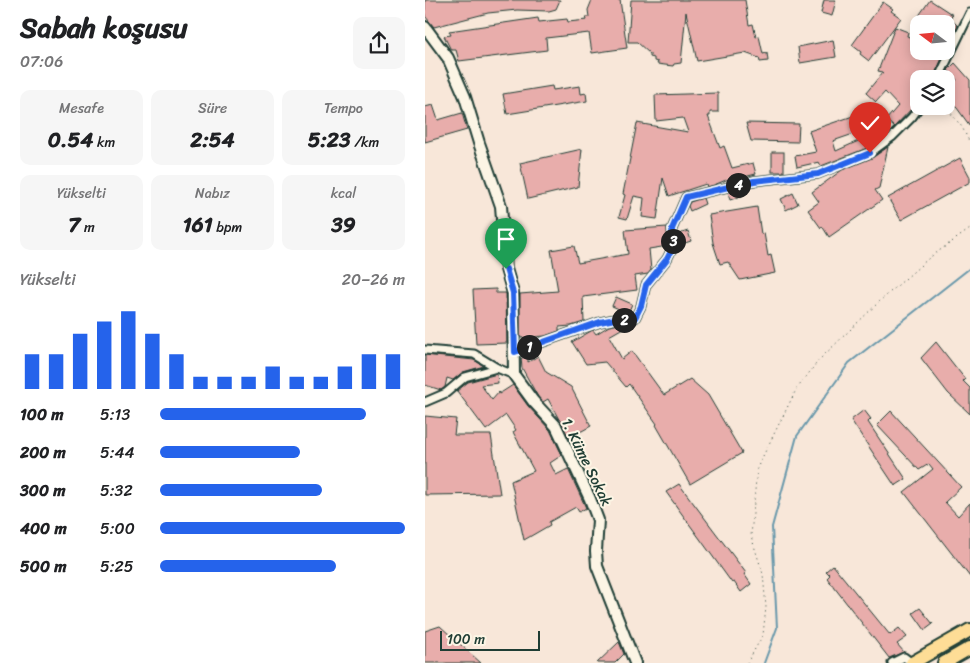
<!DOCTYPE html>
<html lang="tr">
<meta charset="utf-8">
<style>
body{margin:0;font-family:Sriracha,sans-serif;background:#f6f6f6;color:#202124;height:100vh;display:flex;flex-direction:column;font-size:19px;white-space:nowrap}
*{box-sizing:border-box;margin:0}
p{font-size:16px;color:#757577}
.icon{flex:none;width:28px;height:28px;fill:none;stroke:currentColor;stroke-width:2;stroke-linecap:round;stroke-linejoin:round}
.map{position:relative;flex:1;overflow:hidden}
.side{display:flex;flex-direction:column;background:#fff;width:425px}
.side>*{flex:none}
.needle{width:32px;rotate:286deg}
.tools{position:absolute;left:485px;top:15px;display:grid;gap:10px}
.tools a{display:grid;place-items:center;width:45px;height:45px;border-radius:10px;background:#fff;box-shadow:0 2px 12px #0003;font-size:25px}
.scale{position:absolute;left:15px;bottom:12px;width:100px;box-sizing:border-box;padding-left:5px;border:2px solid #1f3d34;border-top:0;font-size:14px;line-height:18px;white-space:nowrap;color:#1f3d34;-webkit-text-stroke:4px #fcf5e5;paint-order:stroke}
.pin{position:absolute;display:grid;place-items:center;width:42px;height:42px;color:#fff;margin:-51px -21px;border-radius:50% 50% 50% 0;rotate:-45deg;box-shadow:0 0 5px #0007}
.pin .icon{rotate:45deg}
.km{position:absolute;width:25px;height:25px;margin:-12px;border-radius:50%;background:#222;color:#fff;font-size:14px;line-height:25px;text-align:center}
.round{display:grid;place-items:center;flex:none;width:52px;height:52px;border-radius:10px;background:#f6f6f6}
.head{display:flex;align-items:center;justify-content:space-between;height:85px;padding:0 20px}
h1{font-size:28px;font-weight:700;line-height:38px}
.stats{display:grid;grid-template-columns:repeat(3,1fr);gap:8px;height:85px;padding:5px 20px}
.stats div{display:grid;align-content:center;border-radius:10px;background:#f6f6f6;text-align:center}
.stats b{font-size:21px;font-weight:700}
.stats small{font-size:14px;font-weight:400}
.stats p{font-size:14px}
.chart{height:140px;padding:10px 20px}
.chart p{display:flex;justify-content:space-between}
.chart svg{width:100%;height:90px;margin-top:5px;stroke:#2563eb;stroke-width:6}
ul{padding:0 20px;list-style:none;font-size:16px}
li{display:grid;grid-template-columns:80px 60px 1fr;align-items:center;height:38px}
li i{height:12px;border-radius:6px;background:#2563eb}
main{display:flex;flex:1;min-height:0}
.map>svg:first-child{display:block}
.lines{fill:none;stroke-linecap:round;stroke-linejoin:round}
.stream{stroke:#6998ab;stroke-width:2}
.building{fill:#e8adab;stroke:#1f3d34}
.street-casing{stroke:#1f3d34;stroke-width:11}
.secondary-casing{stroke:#1f3d34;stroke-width:14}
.highway-casing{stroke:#1f3d34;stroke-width:16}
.path{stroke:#1f3d34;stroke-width:1;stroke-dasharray:1 4;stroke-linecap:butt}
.street{stroke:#fcf5e5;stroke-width:7}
.secondary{stroke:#fcf5e5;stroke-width:10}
.highway{stroke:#fedd96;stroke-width:12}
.route-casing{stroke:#fff;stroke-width:10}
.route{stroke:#2563eb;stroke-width:6}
.labels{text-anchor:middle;stroke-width:4;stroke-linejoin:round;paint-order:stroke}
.street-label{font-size:15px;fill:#1f3d34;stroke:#fcf5e5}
</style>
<main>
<section class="side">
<div class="head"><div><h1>Sabah koşusu</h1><p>07:06</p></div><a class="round"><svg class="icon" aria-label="share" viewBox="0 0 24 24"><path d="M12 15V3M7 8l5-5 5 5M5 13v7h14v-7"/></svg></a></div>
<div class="stats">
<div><p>Mesafe</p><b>0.54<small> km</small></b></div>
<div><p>Süre</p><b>2:54</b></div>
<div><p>Tempo</p><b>5:23<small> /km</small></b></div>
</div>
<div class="stats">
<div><p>Yükselti</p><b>7<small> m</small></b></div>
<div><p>Nabız</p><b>161<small> bpm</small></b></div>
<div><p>kcal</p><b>39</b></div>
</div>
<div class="chart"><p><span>Yükselti</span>20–26 m</p>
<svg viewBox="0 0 160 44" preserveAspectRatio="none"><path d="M5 44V27M15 44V27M25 44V17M35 44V11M45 44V6M55 44V17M65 44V27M75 44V38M85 44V38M95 44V38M105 44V33M115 44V38M125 44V38M135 44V33M145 44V27M155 44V27"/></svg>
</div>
<ul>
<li><b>100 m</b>5:13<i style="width:84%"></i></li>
<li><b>200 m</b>5:44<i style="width:57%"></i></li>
<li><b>300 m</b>5:32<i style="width:66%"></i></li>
<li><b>400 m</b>5:00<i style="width:100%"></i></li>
<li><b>500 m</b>5:25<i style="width:72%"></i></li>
</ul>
</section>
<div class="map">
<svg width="545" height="663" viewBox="0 0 545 663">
<rect width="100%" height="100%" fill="#f8e7d9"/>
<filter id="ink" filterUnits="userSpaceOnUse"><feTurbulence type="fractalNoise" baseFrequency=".02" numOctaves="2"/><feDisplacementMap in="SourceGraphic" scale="10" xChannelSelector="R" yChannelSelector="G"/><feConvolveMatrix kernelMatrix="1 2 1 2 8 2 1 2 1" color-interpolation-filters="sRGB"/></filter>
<g filter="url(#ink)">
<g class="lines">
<!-- stream -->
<polyline class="stream" points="339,663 352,628 347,527 372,436 424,363 545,268"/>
</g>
<!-- building -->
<g class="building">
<polygon points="0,0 135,0 131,9 124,11 92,10 63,13 9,27 0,16"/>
<polygon points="167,0 195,0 202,48 167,53 164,33 121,38 122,50 34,61 31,50 26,50 19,36 26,35 24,31 113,18 114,22 142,19 143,22 162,20 161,17 164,17 163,10"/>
<polygon points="206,0 320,0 324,25 328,24 331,37 334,36 338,54 342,53 343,61 335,62 334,58 320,53 272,61 261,12 256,63 249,64 248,66 232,64 233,62 229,61 229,58 225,57 225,54 212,42 203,42"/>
<polygon points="399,0 411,0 407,16 396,13"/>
<polygon points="505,0 528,15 525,18 533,26 521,50 521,24 494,24 494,32 488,24"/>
<polygon points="458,2 468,9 466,11 476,18 444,61 435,54 436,52 427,45"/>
<polygon points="470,27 483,32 482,36 494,41 494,51 512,51 519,54 508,79 494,79 494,101 469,127 461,120 473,106 460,92 451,102 441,93 458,72 453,71"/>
<polygon points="408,40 411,57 375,63 373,47"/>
<polygon points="530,63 545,80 545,126 524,97 521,99 521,89 532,80 523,70"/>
<polygon points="127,86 128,90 155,86 156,94 161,93 162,101 82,114 78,94"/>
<polygon points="293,93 293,112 285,112 285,116 283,116 295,148 299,146 307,168 328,163 331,174 311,179 311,176 289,185 282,187 281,184 244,196 238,178 232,219 217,217 219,198 209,196 202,219 194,217 200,195 198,194 212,123 263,132 258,118 231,121 230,95"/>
<polygon points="8,105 13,120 37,113 42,130 0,142 0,107"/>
<polygon points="431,115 437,131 408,141 411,151 449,134 452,141 442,148 396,166 394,162 372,167 370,156 391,152 384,131"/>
<polygon points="321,123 374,124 373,142 326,141"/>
<polygon points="463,147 454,188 450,190 457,200 404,237 397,226 396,228 383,210 394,202 387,192 417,170 447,158"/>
<polygon points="157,149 153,187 103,199 95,163"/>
<rect x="347" y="152" width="12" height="20"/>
<polygon points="535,158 545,177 545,182 476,220 463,198"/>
<polygon points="315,190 317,196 305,200 303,192"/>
<polygon points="368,193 373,204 361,210 356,199"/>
<polygon points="278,198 280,204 265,211 263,206 265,202"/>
<polygon points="332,207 336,234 339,233 343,256 346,255 350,273 315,280 303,262 295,264 288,243 284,215"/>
<polygon points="242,227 243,246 224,249 226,270 223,274 210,276 212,290 158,297 159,322 146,326 134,327 134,331 120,336 95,338 95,294 133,291 126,250 149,246 153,263 203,254 200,230"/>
<polygon points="263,231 266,241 257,244 254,234"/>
<polygon points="71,289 71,293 81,293 81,294 82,343 51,344 48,290"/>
<polygon points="191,297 207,304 203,313 187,306"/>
<polygon points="195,324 198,328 184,336 197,359 207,351 239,395 265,379 283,395 317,453 265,484 231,425 232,424 204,384 201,387 180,362 161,364 147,342 166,331 168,330 171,334 184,326"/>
<polygon points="511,342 540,379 538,381 545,388 545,414 523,393 496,358"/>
<polygon points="0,355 49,360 59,366 38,372 28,380 22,378 20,387 16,390 0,385"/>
<polygon points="113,356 121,372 146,387 166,426 144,438 123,399 118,402 113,397 97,368 96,358 103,357 103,362"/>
<polygon points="72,374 73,383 56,385 67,400 74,392 74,394 88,385 103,406 125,430 137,455 125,463 131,475 143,469 161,508 154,512 151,507 124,522 125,525 99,540 86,481 109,471 88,432 91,430 81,415 61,430 32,391 43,382"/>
<polygon points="439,410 446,419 443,422 481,479 470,486 426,420"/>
<polygon points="466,411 536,487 520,502 533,516 545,503 545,577 479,492 508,469 504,464 494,470 452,425"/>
<polygon points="0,416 31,419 29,435 66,435 75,494 0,495"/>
<polygon points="254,484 321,573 319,574 326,584 316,592 309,582 307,583 241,492"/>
<polygon points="408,565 465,635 474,628 482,637 472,644 479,652 464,658 402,578 405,575 401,571"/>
<polygon points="495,608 508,624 500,630 488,613"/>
<polygon points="15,626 56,663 0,663 0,631"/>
<polygon points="194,642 199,654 190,663 172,663"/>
</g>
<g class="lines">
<defs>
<g id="street">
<polyline points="513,79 545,13"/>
<polyline points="0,350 49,354 72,368"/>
<polyline points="90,352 175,322 190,319 210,318 216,306 221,285 242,259 248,247 247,229 261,197 329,181 393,174 445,153 467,137 487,117 495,106"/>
<polyline points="0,402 21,393 40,377 72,368 89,375"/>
<polyline points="467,663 479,657 487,663"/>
</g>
<polyline id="secondary" points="0,27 23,58 40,97 54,143 76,206 81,269 88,293 89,375 108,401 131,426 165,499 173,520 171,551 172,566 210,663"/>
<g id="highway">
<polyline points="487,663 545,630"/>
<polyline points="519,663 545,648"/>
</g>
</defs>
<!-- street casing -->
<use href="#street" class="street-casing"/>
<!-- secondary casing -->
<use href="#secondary" class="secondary-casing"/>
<!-- highway casing -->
<use href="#highway" class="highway-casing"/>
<!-- path -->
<g class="path">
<polyline points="520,106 537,127 545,143"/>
<polyline points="322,663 338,635 341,607 338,574 326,536 332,468 371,390 394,360 456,300 504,258 545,229"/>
</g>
<!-- street -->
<use href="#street" class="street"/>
<!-- secondary -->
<use href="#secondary" class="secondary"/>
<!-- highway -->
<use href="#highway" class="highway"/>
</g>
</g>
<g class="lines" filter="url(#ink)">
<defs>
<polyline id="route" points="81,269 88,293 90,352 175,322 190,319 210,318 216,306 221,285 242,259 248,247 247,229 261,197 329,181 393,174 445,153"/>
</defs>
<!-- route casing -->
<use href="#route" class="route-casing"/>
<!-- route -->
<use href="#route" class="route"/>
</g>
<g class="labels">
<!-- street labels -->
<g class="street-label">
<text transform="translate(162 462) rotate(64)" y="5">1. Küme Sokak</text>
</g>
</g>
</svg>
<div class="tools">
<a><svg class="needle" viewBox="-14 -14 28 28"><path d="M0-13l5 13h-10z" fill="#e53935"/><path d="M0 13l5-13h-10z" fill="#757577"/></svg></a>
<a><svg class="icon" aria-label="layers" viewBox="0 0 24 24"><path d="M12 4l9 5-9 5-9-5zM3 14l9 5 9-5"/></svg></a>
</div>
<div class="scale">100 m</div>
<div class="pin" style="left:81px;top:269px;background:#1e9e55"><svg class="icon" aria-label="arrive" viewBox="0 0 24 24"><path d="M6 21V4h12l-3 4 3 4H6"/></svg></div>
<div class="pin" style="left:445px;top:153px;background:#d93025"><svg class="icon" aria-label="check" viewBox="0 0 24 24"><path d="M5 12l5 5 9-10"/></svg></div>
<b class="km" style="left:104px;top:347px">1</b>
<b class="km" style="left:199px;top:320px">2</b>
<b class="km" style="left:248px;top:241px">3</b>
<b class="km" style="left:313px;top:185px">4</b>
</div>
</main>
